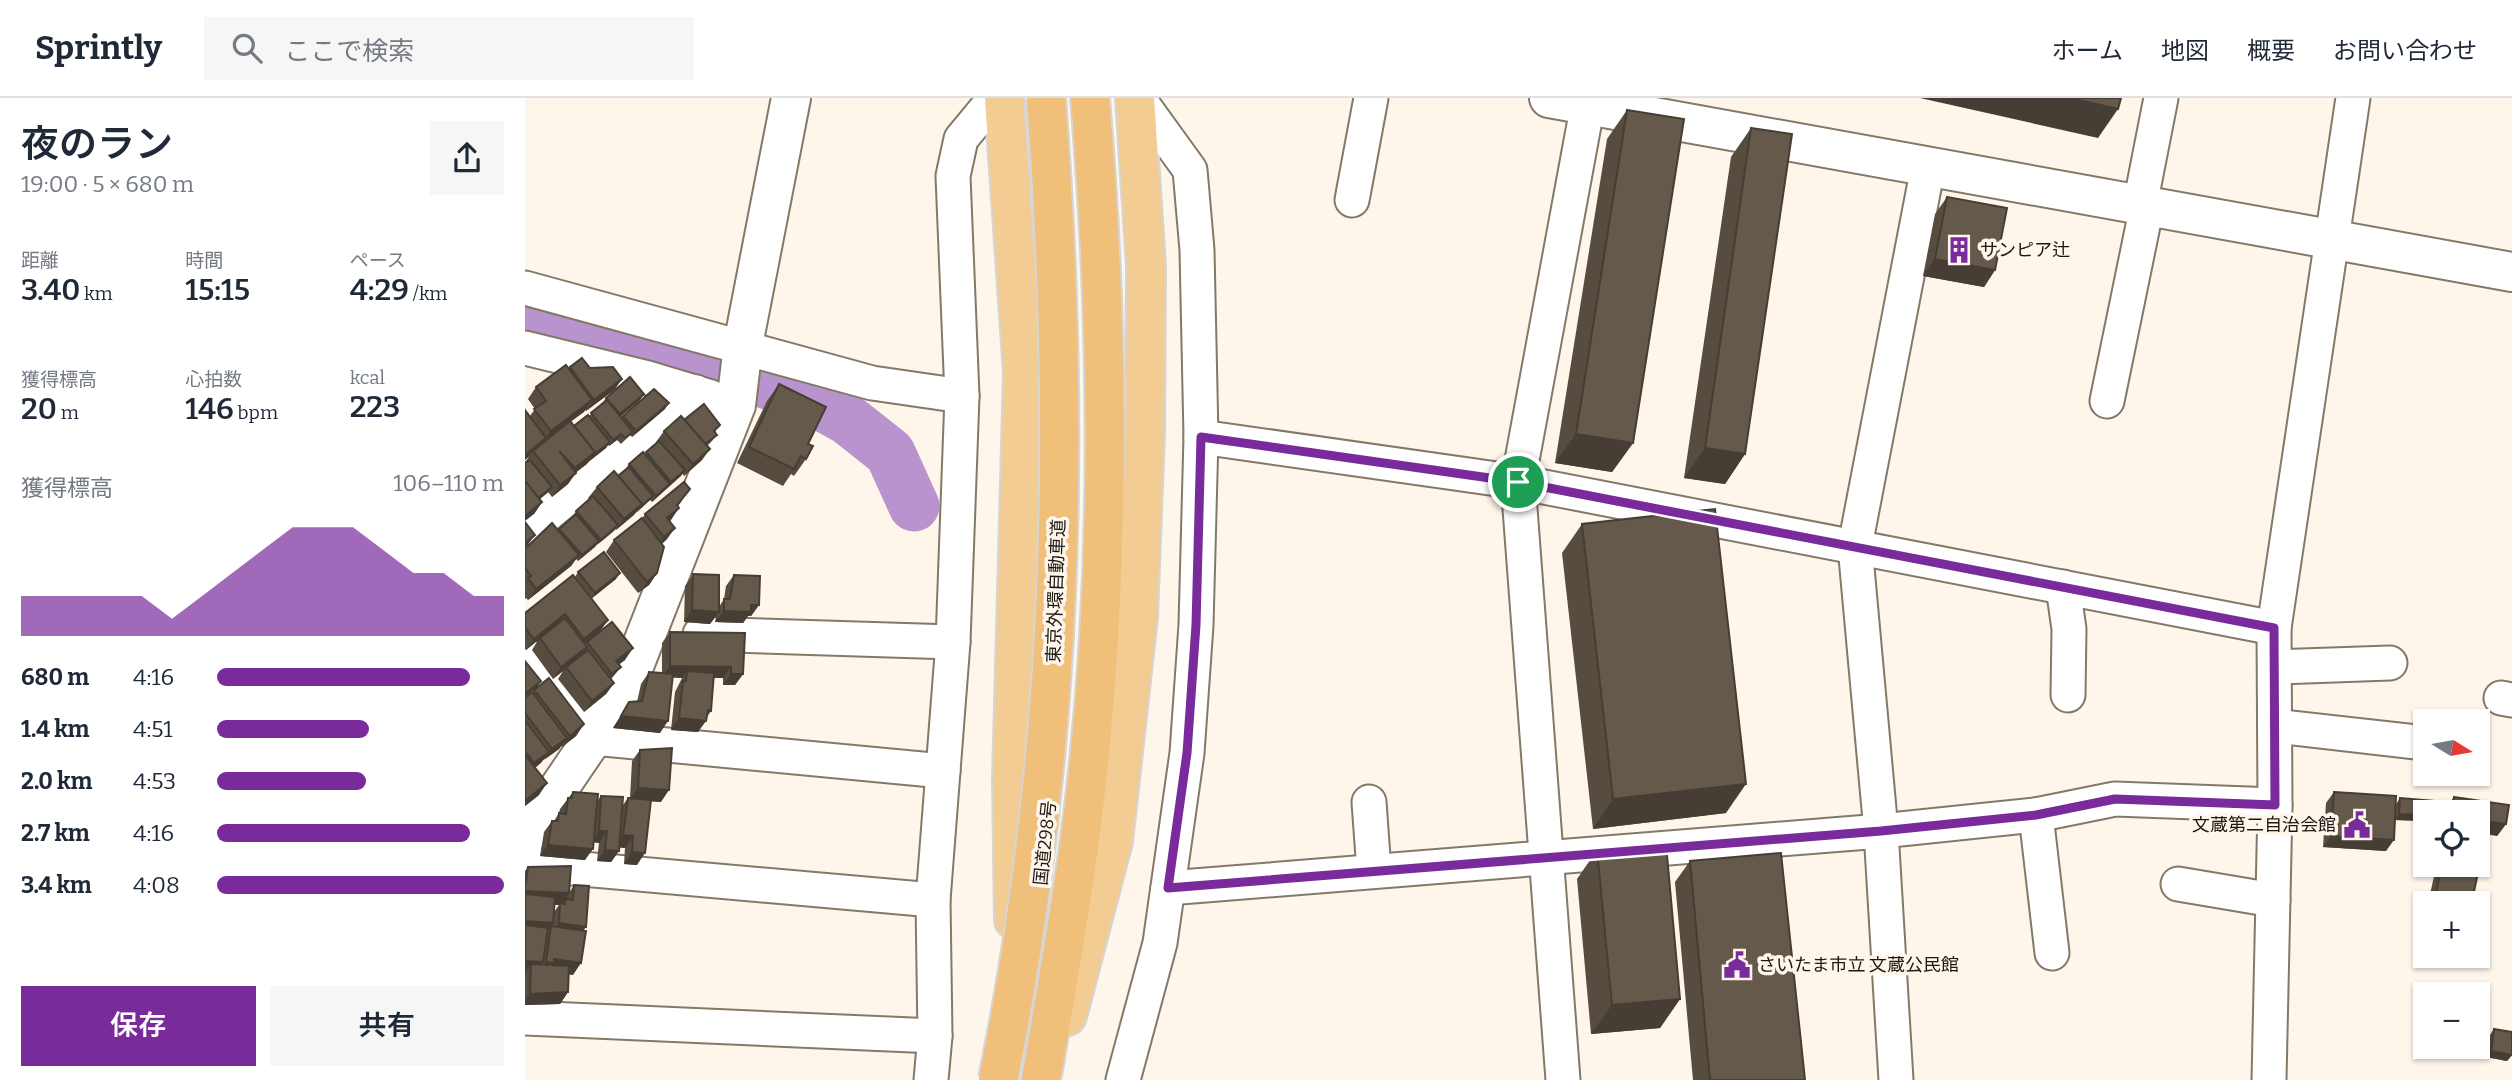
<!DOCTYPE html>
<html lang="ja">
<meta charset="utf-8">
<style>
body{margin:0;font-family:Bitter,"Noto Sans JP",serif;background:#f6f6f7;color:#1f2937;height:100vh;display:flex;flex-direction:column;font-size:26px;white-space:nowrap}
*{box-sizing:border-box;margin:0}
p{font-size:23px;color:#747a83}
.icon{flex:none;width:38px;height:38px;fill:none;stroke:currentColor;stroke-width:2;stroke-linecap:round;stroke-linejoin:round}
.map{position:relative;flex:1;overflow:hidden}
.sheet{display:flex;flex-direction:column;background:#fff;width:525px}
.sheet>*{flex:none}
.needle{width:46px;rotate:101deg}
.fabs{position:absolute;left:1888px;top:611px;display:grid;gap:14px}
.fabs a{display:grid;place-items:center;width:77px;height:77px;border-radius:0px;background:#fff;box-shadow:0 2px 5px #0004;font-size:35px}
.pin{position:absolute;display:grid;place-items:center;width:60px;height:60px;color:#fff;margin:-30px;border:4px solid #fff;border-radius:50%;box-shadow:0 2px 7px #0007}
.round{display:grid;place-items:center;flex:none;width:74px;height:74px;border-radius:0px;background:#f6f6f7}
.summary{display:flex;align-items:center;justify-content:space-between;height:119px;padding:0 21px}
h1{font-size:38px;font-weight:600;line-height:52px}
.metrics{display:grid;grid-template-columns:repeat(3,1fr);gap:10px;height:119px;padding:7px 21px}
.metrics div{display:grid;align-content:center}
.metrics b{font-size:30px;font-weight:600}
.metrics small{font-size:19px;font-weight:400}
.metrics p{font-size:19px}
.chart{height:196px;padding:14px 21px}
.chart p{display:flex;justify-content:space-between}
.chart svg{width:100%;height:126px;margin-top:7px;fill:#792b9c;opacity:.7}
.action{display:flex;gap:14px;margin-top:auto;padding:14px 21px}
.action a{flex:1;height:80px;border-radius:0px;background:#792b9c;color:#fff;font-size:28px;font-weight:600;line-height:80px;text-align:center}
.action a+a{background:#f6f6f7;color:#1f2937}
ul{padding:0 21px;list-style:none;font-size:23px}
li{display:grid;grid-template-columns:112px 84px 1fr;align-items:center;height:52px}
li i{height:18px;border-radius:9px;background:#792b9c}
header{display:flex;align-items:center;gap:42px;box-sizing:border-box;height:98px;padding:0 35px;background:#fff;border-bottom:2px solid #e0e1e3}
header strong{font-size:33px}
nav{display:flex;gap:38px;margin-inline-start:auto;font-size:24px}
.search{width:490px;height:63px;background:#f6f6f7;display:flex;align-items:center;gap:18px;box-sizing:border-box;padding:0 24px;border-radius:0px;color:#747a83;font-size:26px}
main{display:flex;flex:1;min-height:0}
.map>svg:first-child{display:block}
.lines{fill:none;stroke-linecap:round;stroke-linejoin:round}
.river{stroke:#b993ce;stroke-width:51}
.minor-casing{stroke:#847868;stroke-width:37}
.tertiary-casing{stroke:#847868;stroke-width:42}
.trunk-casing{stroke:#d6d5d4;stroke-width:42}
.motorway-casing{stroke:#d6d5d4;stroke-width:42}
.minor{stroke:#fff;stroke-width:33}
.tertiary{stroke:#fff;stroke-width:38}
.trunk{stroke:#f3cc94;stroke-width:38}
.motorway{stroke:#f0bf79;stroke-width:38}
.motorway-bridge-casing{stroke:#d6d5d4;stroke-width:42;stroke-linecap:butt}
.motorway-bridge{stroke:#f0bf79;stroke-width:38}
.wall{fill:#564d40;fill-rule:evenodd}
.shaded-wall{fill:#463e34}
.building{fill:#64594a;stroke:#463e34;stroke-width:2}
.route-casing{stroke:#fff;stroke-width:14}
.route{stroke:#792b9c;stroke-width:9}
.labels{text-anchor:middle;stroke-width:7;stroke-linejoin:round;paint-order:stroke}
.poi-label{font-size:18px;fill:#1c1711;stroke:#fef6eb;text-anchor:start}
.street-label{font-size:18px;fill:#1c1711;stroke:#fef6eb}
</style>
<header>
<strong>Sprintly</strong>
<div class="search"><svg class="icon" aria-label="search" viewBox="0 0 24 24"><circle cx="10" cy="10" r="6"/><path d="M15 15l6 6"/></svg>ここで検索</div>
<nav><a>ホーム</a><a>地図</a><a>概要</a><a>お問い合わせ</a></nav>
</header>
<main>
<section class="sheet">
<div class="summary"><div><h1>夜のラン</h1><p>19:00 · 5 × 680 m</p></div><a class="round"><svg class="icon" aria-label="share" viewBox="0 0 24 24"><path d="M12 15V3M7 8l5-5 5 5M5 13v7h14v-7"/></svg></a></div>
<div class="metrics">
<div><p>距離</p><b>3.40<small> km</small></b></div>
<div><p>時間</p><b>15:15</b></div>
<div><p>ペース</p><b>4:29<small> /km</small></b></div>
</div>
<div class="metrics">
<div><p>獲得標高</p><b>20<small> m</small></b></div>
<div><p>心拍数</p><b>146<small> bpm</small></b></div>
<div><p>kcal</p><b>223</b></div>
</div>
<div class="chart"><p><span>獲得標高</span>106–110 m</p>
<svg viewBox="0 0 160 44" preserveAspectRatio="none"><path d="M0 44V30L10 30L20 30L30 30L40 30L50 38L60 30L70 22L80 14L90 6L100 6L110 6L120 14L130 22L140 22L150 30L160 30V44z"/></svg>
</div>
<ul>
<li><b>680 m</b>4:16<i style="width:88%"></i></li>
<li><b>1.4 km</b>4:51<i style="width:53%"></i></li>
<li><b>2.0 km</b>4:53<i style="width:52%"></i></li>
<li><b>2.7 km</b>4:16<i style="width:88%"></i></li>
<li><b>3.4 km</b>4:08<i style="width:100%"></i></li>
</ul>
<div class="action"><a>保存</a><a>共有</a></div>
</section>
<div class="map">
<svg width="1987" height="982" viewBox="0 0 1987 982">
<rect width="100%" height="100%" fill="#fef6eb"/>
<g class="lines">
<!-- river -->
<polyline class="river" points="0,219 235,283 289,303 322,321 365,355 389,408"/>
<defs>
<g id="minor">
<polyline points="827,102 846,0"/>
<polyline points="1615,107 1636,0"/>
<polyline points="0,190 347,285 437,298"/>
<polyline points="0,250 123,280 186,299"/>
<polyline points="1582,303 1622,108"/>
<polyline points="676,339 993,384 1749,530"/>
<polyline points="0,435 171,294"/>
<polyline points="1538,489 1544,531 1543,597"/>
<polyline points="175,536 428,544"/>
<polyline points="5,559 68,640 418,673"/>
<polyline points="1750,569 1865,565"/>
<polyline points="1976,600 1987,602"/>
<polyline points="1750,628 1900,645"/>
<polyline points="844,704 849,773"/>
<polyline points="1511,717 1527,855"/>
<polyline points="0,766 408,802"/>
<polyline points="1653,786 1748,802"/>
<polyline points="643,790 1356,733 1511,717 1590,701 1750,707"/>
<polyline points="0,920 410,938"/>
<polyline points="406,982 410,938 408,802 428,544 437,298 428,78 436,41 470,0"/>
<polyline points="598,982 635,845 662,655 671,527 676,339 672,152 665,72 613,0"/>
<polyline points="1038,982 993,384 1064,0"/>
<polyline points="1371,982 1356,733 1330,448 1403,69"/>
<polyline points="1744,982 1750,707 1749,530 1828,0"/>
</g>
<g id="tertiary">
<polyline points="1024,0 1987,174"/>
<polyline points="0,740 68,640 105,578 211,307 218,247 266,0"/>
</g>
<g id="trunk">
<polyline points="479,0 498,274 487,680 489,822"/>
<polyline points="542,918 588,743 613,519 620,335 621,168 610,0"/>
</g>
<path id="motorway" d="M516 982C530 902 544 822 555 741 587 499 585 243 565 0"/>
</defs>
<!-- minor casing -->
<use href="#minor" class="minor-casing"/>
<!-- tertiary casing -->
<use href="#tertiary" class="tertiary-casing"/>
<!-- trunk casing -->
<use href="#trunk" class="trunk-casing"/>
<!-- motorway casing -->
<use href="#motorway" class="motorway-casing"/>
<!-- minor -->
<use href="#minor" class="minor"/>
<!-- tertiary -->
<use href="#tertiary" class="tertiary"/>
<!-- trunk -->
<use href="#trunk" class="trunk"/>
<!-- motorway -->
<use href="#motorway" class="motorway"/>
<defs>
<path id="motorway-bridge" d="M473 982C539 657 546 330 521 0"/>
</defs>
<!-- motorway-bridge casing -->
<use href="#motorway-bridge" class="motorway-bridge-casing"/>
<!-- motorway-bridge -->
<use href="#motorway-bridge" class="motorway-bridge"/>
</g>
<!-- wall -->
<g class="wall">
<polygon points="1102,12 1108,345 1087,374 1030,365 1082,41"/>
<polygon points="1226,30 1220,356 1200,386 1159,380 1206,59"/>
<polygon points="1422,99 1470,172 1459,189 1398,178 1410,116"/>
<polygon points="45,269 65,270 97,281 89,292 61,313 60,312 45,324 49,328 64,318 77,306 81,300 115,302 95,319 96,320 98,318 140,311 107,339 105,337 96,346 92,342 84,348 83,347 81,350 51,374 43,386 27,399 23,394 14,401 17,404 9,416 0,364 4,359 0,362 0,312 5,318 10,311 3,301 11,289"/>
<polygon points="254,286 283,346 281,361 269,378 266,376 258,388 212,365 242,303"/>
<polygon points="159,322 191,333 190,335 192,337 187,343 182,348 177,362 159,378 157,375 127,404 125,402 91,432 90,431 53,463 51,461 46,468 3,502 1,500 0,501 0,451 33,432 48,419 51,413 64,401 63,400 72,389 93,378 100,372 104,366 120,356 131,345 131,344 139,333"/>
<polygon points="157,403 153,408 145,423 142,441 137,446 132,475 124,487 113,495 81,454 89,442 117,421 120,416"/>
<polygon points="1057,426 1201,715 1068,731 1037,455"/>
<polygon points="53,474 91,481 67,500 83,522 75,533 100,562 94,566 86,581 89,585 81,596 59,614 33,581 38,573 28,581 7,552 13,542 1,552 0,551 0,515 50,479"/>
<polygon points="168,476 194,509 199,501 201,488 209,477 234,507 226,518 223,518 218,525 190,524 191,518 185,526 159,524 160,488"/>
<polygon points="145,534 218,576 210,587 198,587 198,580 189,580 182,618 173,634 146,632 150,594 157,580 148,579 135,635 88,630 104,604 112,604 116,586 124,574 137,575 137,545"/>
<polygon points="9,592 59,626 51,638 37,649 36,648 34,651 18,662 10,670 14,697 0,708 0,600 7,595"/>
<polygon points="115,652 136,704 126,703 112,767 99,766 100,750 94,749 94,753 86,764 72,763 74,745 69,744 60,762 15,758 19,734 27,723 29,723 34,715 35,711 48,694 72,703 76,698 98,707 103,700 105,700 107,663"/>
<polygon points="1809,694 1871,706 1875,700 1900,714 1900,723 1870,722 1861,753 1798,749 1801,705"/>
<polygon points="1929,699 1981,726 1972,738 1953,714 1920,714 1921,710"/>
<polygon points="1072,752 1155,901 1135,930 1066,936 1052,781"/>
<polygon points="1165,763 1280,982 1168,982 1150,784"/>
<polygon points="1915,766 1938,766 1947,803 1945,805 1903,805 1910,774"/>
<path d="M3 769 44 795 49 787 61 829 58 832 48 877 43 876V894L35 906 0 907V773ZM30 807H34L29 814Z"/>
<polygon points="1969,931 1987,957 1982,963 1961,959 1965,937"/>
</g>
<!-- shaded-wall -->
<g class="shaded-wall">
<polygon points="1395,0 1545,0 1593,11 1573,40"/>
<polygon points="1410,161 1470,172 1459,189 1398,178"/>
<polygon points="97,281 89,292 61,313 69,302"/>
<polygon points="119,296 115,302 91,322 95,316"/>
<polygon points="67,302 59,314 18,344 8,353 0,362 0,357 20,341 26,333"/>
<polygon points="144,305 140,311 107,339 111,333"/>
<polygon points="96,336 92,342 84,348 88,342"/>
<polygon points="1051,336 1108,345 1087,374 1030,365"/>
<polygon points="85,344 81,350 63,364 67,358"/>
<polygon points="1180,350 1220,356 1200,386 1159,380"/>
<polygon points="185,351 177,362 159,378 168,366"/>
<polygon points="70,354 62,366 49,376 51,375 43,386 27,399 35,387 42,381 50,370"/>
<polygon points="160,372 156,378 127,404 131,398"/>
<polygon points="27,389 23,394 5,409 9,403"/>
<polygon points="128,398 124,403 111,415 115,409"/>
<polygon points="17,404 9,416 0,423 0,418"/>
<polygon points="117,406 109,417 91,432 99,421"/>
<polygon points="154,410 146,422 134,432 142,420"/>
<polygon points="93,427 89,433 72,447 76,442"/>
<polygon points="150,430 142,441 131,450 139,439"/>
<polygon points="10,437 2,448 0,450 0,445"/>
<polygon points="74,443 70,449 53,463 57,457"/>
<polygon points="54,457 46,468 3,502 11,491"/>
<polygon points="95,475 91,481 66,501 70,495"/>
<polygon points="132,475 124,487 113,495 122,484"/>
<polygon points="226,507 234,507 226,518 223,518 218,525 190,524 199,513"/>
<polygon points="167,512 194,514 185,526 159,524"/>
<polygon points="40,516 31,528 1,552 9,541"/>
<polygon points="83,522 75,533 51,553 59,541"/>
<polygon points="62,549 54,561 41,569 38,573 28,581 36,569"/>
<polygon points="108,550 100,562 83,575 91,563"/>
<polygon points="145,568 206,569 198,580 161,580 162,573 157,580 137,579"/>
<polygon points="96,569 87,580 79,587 87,576"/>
<polygon points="206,576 218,576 210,587 198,587"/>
<polygon points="16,583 12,589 0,599 0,596"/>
<polygon points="89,585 81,596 59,614 67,603"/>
<polygon points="183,612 186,613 179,623 181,623 173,634 146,632 154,620"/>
<polygon points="96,618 143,623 135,635 88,630"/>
<polygon points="59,626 51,638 37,649 45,638"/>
<polygon points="42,640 34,651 19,662 27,651"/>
<polygon points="24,654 16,665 1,677 9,665"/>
<polygon points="22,685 14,697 0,708 0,703"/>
<polygon points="1221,686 1201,715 1068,731 1088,701"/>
<polygon points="113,690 144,692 136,704 104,702"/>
<polygon points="1874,716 1900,717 1900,723 1870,722"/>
<polygon points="1953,722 1981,726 1972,738 1953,735"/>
<polygon points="74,733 82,733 74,745 66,744"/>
<polygon points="98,737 108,738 100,750 90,749"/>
<polygon points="1806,738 1869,742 1861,753 1798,749"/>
<polygon points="23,747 68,751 60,762 15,758"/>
<polygon points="80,752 94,753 86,764 72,763"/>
<polygon points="107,754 120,755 112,767 99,766"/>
<polygon points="0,793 44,795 36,807 0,805"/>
<polygon points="1911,796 1947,803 1945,805 1904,805"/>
<polygon points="0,823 28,825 20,836 0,835"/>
<polygon points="34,825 61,829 53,840 26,837"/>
<polygon points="29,861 56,865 48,877 23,873 13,876 21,864"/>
<polygon points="0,863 18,864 10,875 6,866 0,875"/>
<polygon points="43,894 35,906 0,907 0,903 5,896"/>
<polygon points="1155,901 1135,930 1066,936 1087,907"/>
<polygon points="1966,953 1987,957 1982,963 1961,959"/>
</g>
<!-- building -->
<g class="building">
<polygon points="1545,0 1596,0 1593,11"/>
<polygon points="1102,12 1159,21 1108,345 1051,336"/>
<polygon points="1226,30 1267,36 1220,356 1180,350"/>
<polygon points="1422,99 1482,110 1470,172 1410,161"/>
<polygon points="57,260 65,270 88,269 97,281 69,302 45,269"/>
<polygon points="41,267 67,302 26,333 9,311 21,303 11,289"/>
<polygon points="105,279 119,296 95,316 81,300"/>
<polygon points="254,286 301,309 283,346 288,348 281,361 276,358 269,371 224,349"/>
<polygon points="129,291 144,305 111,333 98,318"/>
<polygon points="82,302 108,334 100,340 96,336 88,342 66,315"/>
<polygon points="179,306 195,327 189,333 192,337 180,346 159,322"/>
<polygon points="0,312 21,340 0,357"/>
<polygon points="63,317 85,344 67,358 70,354 49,328"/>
<polygon points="156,318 185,351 168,366 139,333"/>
<polygon points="45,323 70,354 50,370 34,353 51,375 35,387 8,353"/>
<polygon points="134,343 160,372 146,384 121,354"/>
<polygon points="118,354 145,386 131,398 104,366"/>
<polygon points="5,362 27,389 13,400 0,383 0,365"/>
<polygon points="104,369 128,398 115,409 117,406 93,378"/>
<polygon points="89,373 117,406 99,421 72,389"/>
<polygon points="0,383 17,404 0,418"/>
<polygon points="159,384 165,391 152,407 154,410 142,420 150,430 139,439 120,416"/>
<polygon points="68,398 93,427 76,442 51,413"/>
<polygon points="1190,411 1221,686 1088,701 1057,426"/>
<polygon points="51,416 74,443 57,457 34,431"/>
<polygon points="117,420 139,449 132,475 122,484 89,442"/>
<polygon points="0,424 10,437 0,445"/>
<polygon points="27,425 54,457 11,491 3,480 6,478 0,470 0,451"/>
<polygon points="79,454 95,475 70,495 53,474"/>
<polygon points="168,476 194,477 194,514 167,512"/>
<polygon points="48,477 83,522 59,541 40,516 9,541 0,530 0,515"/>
<polygon points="209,477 235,478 234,507 226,507 226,514 199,513 199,501 205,501"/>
<polygon points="40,520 62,549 36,569 15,540"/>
<polygon points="87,524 108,550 91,563 96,569 87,576 62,544"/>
<polygon points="145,534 220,535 218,576 206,576 206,569 145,568"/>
<polygon points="63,552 89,585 67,603 41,569"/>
<polygon points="0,563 16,583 0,596"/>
<polygon points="162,573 189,575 186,613 183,612 181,623 154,620 158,583 161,583"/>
<polygon points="124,574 148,576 143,623 96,618 104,604 117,603"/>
<polygon points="24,580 59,626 45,638 9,592"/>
<polygon points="7,594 42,640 27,651 0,615 0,600"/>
<polygon points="0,622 24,654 9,665 0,653"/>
<polygon points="147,650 144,692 113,690 115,652"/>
<polygon points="0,657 22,685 0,703"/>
<polygon points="48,694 73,696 68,751 23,747 27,723 33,723 34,715 41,716 43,700 47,700"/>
<polygon points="1809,694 1871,698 1869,742 1806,738"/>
<polygon points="76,698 98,699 94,753 80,752 82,733 74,733"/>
<polygon points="1929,699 1984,707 1981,726 1953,722 1953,714 1927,714"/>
<polygon points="103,700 126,702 120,755 107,754 108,738 98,737"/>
<polygon points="1875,700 1909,703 1909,714 1900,714 1900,717 1874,716"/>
<polygon points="1141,746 1155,901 1087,907 1072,752"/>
<polygon points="1256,755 1280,982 1185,982 1165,763"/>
<polygon points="1917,766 1938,766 1954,770 1947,803 1911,796"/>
<polygon points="46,768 44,795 0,793 0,784 1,784 3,769"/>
<polygon points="49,787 64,788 61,829 34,825 35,805 40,806 40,801 48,802"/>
<polygon points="0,796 30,799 28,825 0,823"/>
<polygon points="0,827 23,830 18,864 0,863"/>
<polygon points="26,828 61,833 56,865 29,861 29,865 21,864"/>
<polygon points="6,866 44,868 43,894 5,896"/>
<polygon points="1969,931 1987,934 1987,957 1966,953"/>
</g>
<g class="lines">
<defs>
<polygon id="route" points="676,339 993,384 1749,530 1750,707 1590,701 1511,717 1356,733 643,790 662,655 671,527"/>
</defs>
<!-- route casing -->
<use href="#route" class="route-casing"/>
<!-- route -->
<use href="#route" class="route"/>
</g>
<!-- icons -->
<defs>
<symbol id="building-bare" viewBox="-9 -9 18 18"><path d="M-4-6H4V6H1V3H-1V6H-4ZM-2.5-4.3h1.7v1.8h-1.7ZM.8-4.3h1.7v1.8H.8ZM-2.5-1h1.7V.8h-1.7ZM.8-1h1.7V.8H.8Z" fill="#792b9c" stroke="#fef6eb" stroke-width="2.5" paint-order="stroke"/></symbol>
<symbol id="civic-bare" viewBox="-9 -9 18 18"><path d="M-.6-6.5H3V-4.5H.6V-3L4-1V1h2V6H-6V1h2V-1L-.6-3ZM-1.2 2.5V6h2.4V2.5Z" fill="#792b9c" stroke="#fef6eb" stroke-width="2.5" paint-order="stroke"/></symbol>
</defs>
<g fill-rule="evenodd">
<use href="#building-bare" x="1415" y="133" width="38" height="38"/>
<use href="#civic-bare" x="1813" y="708" width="38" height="38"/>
<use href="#civic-bare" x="1193" y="848" width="38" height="38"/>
</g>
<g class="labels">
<!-- poi labels -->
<g class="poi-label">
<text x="1455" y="158">サンピア辻</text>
<text x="1811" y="733" text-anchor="end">文蔵第二自治会館</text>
<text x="1233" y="873">さいたま市立 文蔵公民館</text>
</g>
<!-- street labels -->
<g class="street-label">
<text transform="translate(531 493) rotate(-88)" y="6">東京外環自動車道</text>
<text transform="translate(520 745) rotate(-84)" y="6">国道298号</text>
</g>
</g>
</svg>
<div class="fabs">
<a><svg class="needle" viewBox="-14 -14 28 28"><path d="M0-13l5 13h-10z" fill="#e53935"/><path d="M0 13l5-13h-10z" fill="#747a83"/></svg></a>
<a><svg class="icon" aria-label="locate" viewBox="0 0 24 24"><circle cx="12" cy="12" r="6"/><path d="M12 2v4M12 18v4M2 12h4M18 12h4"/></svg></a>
<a>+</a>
<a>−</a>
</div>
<div class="pin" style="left:993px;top:384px;background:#1e9e55"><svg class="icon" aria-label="arrive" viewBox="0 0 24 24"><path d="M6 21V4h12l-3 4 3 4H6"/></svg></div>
</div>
</main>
